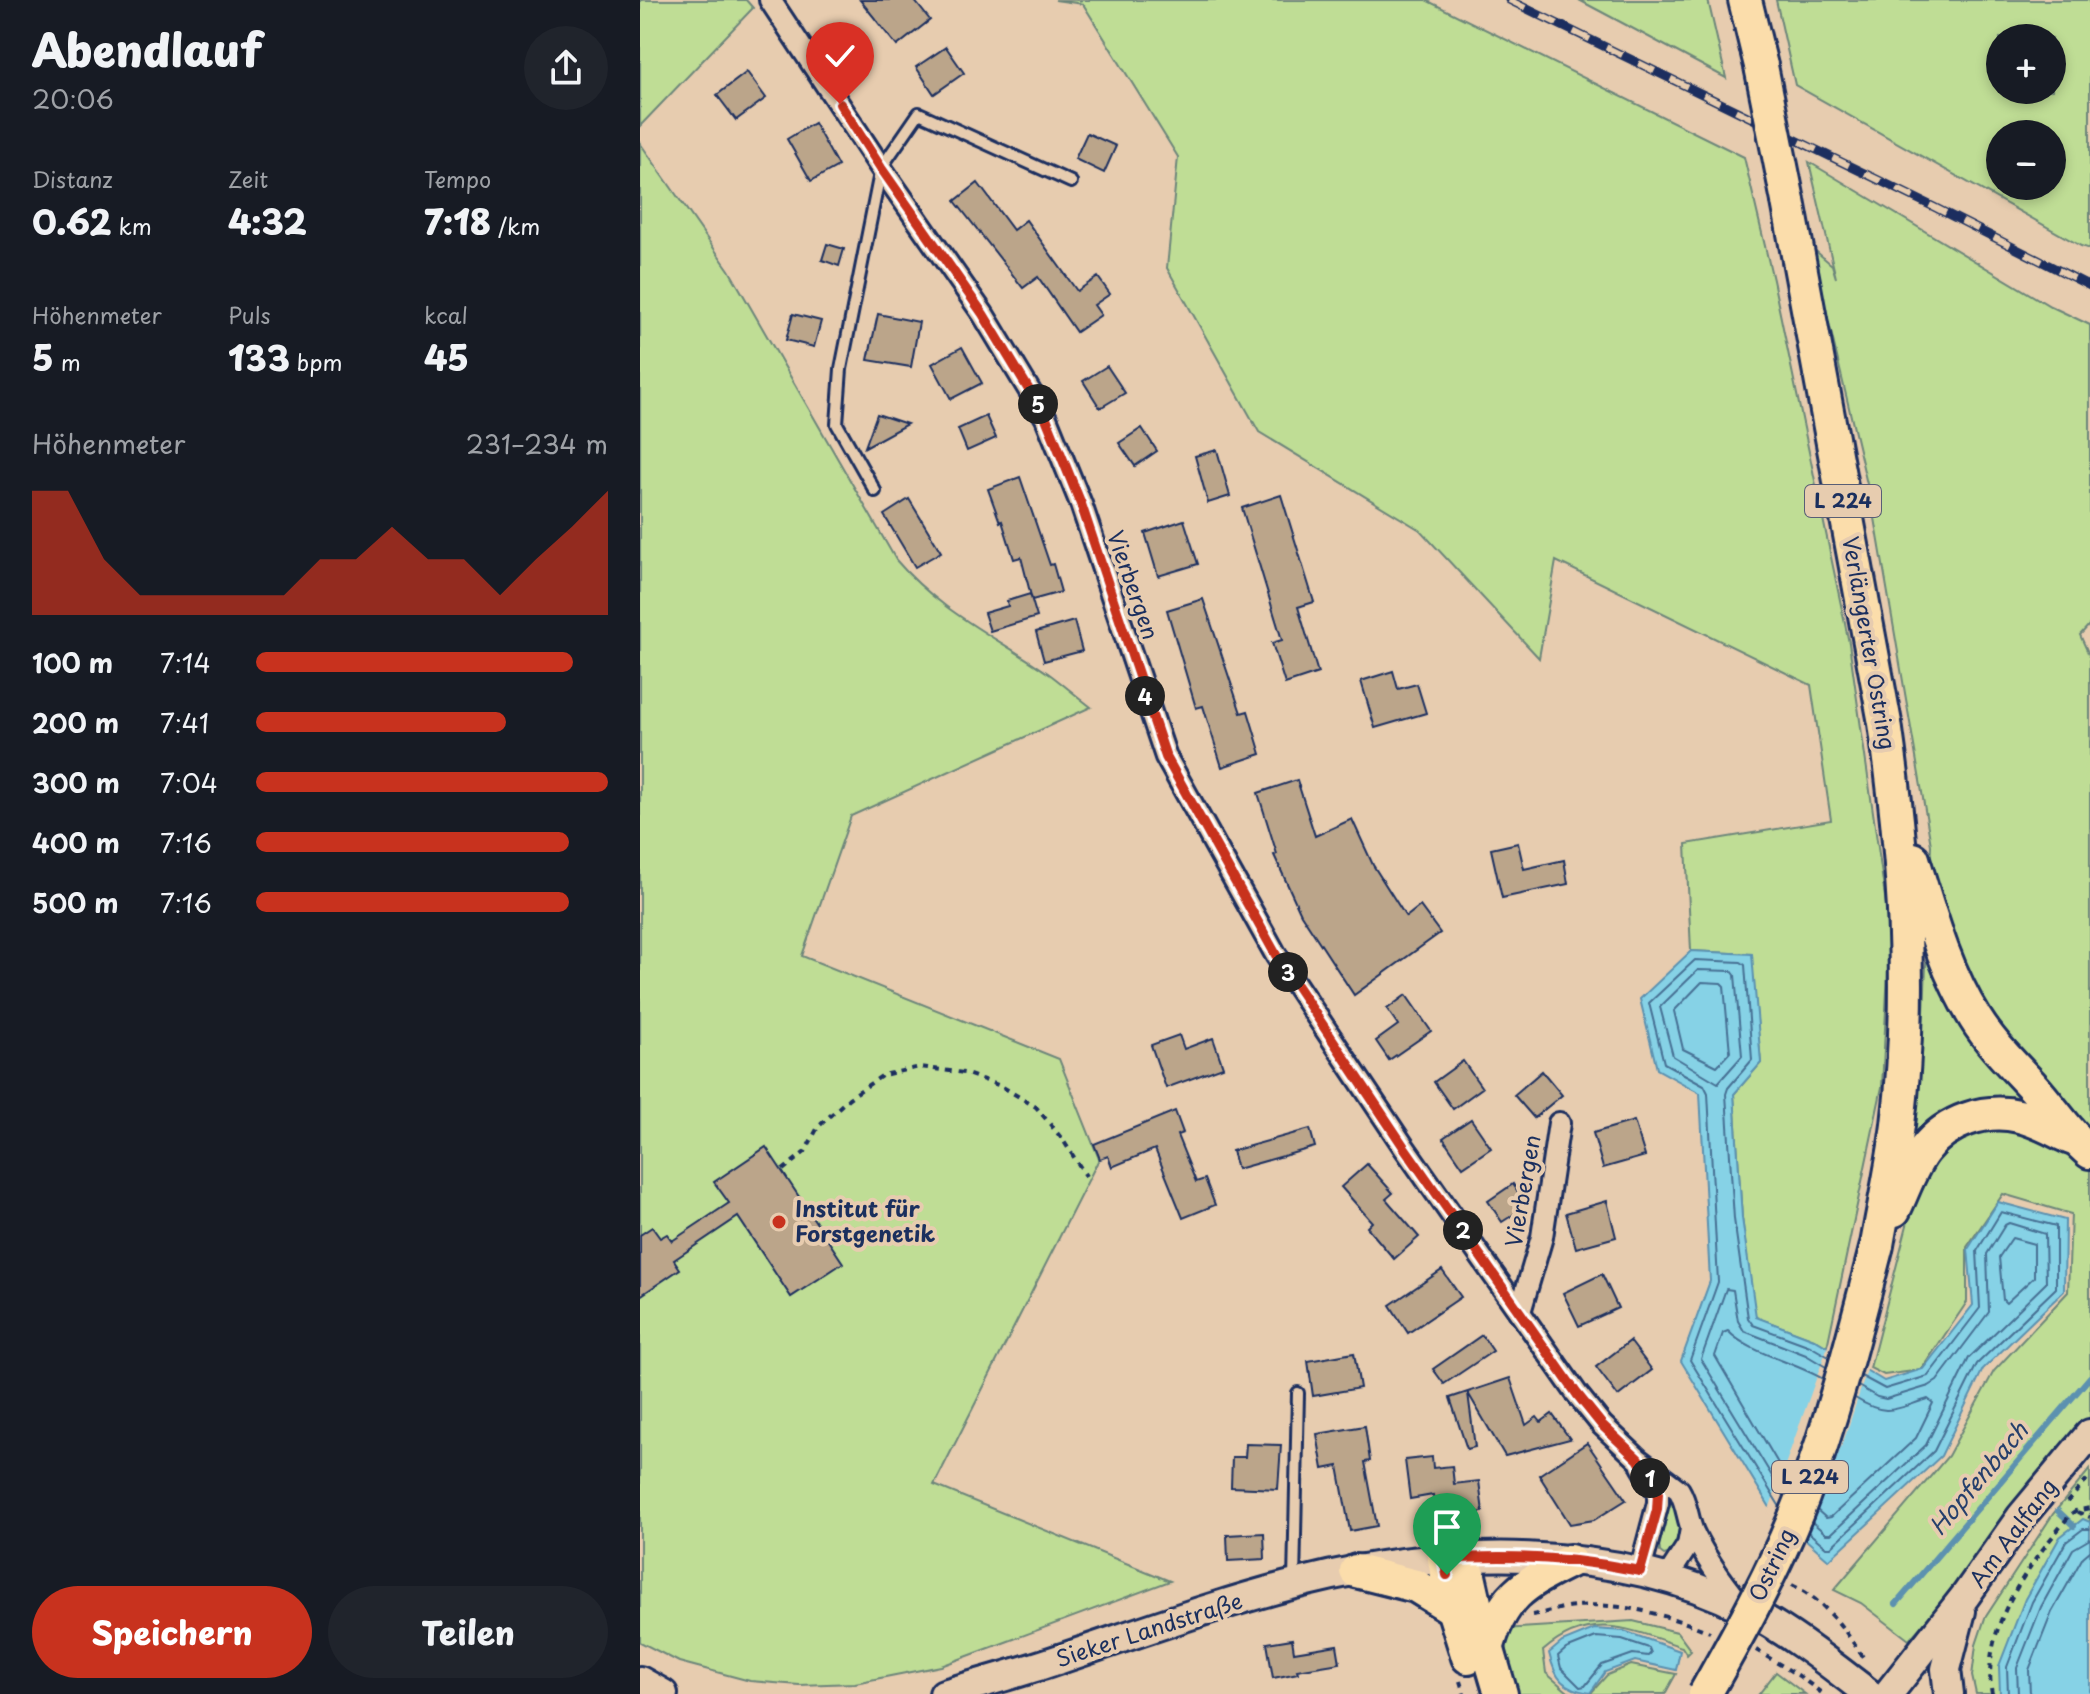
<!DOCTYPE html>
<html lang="de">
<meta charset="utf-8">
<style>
body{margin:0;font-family:"Playpen Sans",sans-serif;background:#20242c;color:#f1f3f6;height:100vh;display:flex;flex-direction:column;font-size:30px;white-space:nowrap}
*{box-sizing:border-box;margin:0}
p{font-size:26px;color:#9ea1a6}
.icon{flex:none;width:44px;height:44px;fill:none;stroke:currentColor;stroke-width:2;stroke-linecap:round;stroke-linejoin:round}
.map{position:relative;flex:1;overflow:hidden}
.sheet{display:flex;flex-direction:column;background:#171b24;width:640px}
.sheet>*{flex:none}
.controls{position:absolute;left:1346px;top:24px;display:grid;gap:16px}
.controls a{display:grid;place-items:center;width:80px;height:80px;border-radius:50%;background:#171b24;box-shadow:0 4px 12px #0003;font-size:40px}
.pin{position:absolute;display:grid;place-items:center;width:68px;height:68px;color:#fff;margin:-82px -34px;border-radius:50% 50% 50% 0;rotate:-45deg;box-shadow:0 0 8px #0007}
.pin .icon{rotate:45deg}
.km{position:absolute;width:40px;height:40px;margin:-20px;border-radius:50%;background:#222;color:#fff;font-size:22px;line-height:40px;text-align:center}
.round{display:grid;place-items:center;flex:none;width:84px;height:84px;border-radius:42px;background:#20242c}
.head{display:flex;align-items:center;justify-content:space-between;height:136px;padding:0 32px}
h1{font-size:44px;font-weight:800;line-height:60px}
.stats{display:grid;grid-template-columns:repeat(3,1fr);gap:12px;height:136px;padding:8px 32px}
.stats div{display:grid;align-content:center}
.stats b{font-size:34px;font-weight:800}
.stats small{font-size:22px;font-weight:400}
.stats p{font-size:22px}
.chart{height:224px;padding:16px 32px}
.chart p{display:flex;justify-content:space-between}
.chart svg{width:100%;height:144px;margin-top:8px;fill:#c8321e;opacity:.7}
.cta{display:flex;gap:16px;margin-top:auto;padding:16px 32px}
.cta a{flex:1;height:92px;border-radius:48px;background:#c8321e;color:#fff;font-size:32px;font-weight:800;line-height:92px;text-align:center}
.cta a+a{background:#20242c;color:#f1f3f6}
ul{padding:0 32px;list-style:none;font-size:26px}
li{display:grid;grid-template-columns:128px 96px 1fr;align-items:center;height:60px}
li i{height:20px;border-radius:10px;background:#c8321e}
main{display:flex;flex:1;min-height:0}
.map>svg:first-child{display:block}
.green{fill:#bfdd95;stroke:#6d867a;stroke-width:2;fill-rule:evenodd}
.water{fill:#86d2e6;stroke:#5b91b0;stroke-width:2}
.pier{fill:#e7ccaf}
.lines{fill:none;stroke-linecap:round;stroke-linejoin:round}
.shore{stroke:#467094;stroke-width:2}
.stream{stroke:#5b91b0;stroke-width:6}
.building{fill:#bba58a;stroke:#1b2f5e;stroke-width:2}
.lane-casing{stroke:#1b2f5e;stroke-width:16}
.street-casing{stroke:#1b2f5e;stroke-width:26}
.secondary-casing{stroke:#1b2f5e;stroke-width:34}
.primary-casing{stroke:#1b2f5e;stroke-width:38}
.path{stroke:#1b2f5e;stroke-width:4;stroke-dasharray:6 6;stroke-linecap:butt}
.lane{stroke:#e7ccaf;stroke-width:10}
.street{stroke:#e7ccaf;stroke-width:20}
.secondary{stroke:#e7ccaf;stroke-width:28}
.primary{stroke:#fbddab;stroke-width:32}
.rail-casing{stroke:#1b2f5e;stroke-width:9}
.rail{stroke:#e7ccaf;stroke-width:6;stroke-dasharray:18;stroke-linecap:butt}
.primary-bridge-casing{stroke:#1b2f5e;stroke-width:38;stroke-linecap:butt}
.primary-bridge{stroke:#fbddab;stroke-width:32}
.route-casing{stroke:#fff;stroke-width:16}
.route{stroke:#c8321e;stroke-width:10}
.poi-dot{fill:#c8321e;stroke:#e7ccaf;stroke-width:3}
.labels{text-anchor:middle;stroke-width:8;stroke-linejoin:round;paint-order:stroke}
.shield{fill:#e7ccaf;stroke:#585e76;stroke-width:2}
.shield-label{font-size:20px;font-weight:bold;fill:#1b2f5e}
.street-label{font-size:22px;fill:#1b2f5e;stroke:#e7ccaf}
.poi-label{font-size:22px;font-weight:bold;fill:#1b2f5e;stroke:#e7ccaf;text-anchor:start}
.water-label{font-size:24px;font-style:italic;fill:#263f6c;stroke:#e7ccaf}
</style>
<main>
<section class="sheet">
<div class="head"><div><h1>Abendlauf</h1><p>20:06</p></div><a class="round"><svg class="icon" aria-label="share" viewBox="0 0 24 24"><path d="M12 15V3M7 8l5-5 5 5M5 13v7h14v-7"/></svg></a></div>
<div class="stats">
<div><p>Distanz</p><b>0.62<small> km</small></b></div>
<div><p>Zeit</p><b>4:32</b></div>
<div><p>Tempo</p><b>7:18<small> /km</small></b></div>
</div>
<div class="stats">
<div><p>Höhenmeter</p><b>5<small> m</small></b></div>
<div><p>Puls</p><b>133<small> bpm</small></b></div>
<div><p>kcal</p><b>45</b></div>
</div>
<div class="chart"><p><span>Höhenmeter</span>231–234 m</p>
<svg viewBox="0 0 160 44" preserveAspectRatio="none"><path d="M0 44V6L10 6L20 27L30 38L40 38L50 38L60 38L70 38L80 27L90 27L100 17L110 27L120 27L130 38L140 27L150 17L160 6V44z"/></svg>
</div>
<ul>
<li><b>100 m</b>7:14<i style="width:90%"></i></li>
<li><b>200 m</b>7:41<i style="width:71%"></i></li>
<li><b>300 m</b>7:04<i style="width:100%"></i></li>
<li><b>400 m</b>7:16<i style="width:89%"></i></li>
<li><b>500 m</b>7:16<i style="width:89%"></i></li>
</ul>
<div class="cta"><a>Speichern</a><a>Teilen</a></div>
</section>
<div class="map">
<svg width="1450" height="1694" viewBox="0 0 1450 1694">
<rect width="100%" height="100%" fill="#e7ccaf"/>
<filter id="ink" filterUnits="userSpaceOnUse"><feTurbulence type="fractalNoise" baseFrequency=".0125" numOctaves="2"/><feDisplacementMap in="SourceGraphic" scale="16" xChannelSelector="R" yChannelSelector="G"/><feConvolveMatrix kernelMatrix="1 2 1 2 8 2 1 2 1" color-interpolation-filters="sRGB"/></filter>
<g filter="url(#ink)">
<!-- green -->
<g class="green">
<polygon points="0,0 106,0 113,8 0,126"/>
<polygon points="415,0 786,0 1104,157 1133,280 1209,643 1250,932 1242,1087 1187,1347 1174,1339 1115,1317 1102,1218 1094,1094 1121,1063 1111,954 1051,951 1046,844 1191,820 1171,685 916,561 899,658 780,530 619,432 527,268 538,157 443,4"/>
<polygon points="939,0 1068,0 1086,78"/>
<path d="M1136 0H1450V249L1441 246 1155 85ZM1360 38H1412V90H1360ZM1360 134H1412V186H1360Z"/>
<path d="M0 143 89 270 256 560C301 613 357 637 412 676 425 686 438 697 451 707L211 816 162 956 419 1059 459 1159 294 1485 530 1581 301 1666 215 1683 159 1685 110 1681 39 1662 0 1642Z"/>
<polygon points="1169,162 1410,306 1450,325 1450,624 1440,635 1450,657 1450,1419 1325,1575 1269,1640 1221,1603 1194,1590 1308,1456 1354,1371 1428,1292 1431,1214 1363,1194 1327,1247 1327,1302 1281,1370 1244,1375 1230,1368 1281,1171 1273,1125 1284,1014 1291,845 1235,518 1171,247 1192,265 1196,278"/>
<polygon points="1450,1469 1450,1694 1336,1694 1332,1676 1336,1645 1345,1618 1413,1514"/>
<path d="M1027 1488C1043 1509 1043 1530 1031 1553L1024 1555 1020 1552 1019 1545 1030 1499Z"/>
<path d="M993 1621 1037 1632 1051 1651 1047 1655 1042 1647C990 1629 950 1610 903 1651L906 1673 928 1692 935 1694H878L870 1672 864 1629Z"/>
<polygon points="991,1665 1036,1674 1025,1694 950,1694 967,1675"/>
<polygon points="1136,1672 1165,1694 1119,1694"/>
</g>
<!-- water -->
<g class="water">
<polygon points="1051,951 1112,954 1121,1063 1094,1094 1102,1218 1116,1317 1174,1339 1244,1381 1283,1369 1333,1305 1328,1249 1358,1202 1425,1220 1424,1291 1343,1369 1301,1456 1189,1560 1131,1509 1041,1361 1070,1281 1060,1093 1017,1069 1000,999"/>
<polygon points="1443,1519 1450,1522 1450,1694 1360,1694 1359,1666 1385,1599 1420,1537"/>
<path d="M954 1629 984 1631 1040 1651 1036 1670 995 1661 965 1672 950 1693C923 1689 915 1679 909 1653L922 1642Z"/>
</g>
<!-- pier -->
<polygon class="pier" points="1189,1343 1228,1367 1206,1434 1164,1544 1128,1512"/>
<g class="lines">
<!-- shore -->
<g class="shore">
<polygon points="1058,970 1092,971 1095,975 1102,1056 1078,1083 1033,1056 1020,1007"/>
<polygon points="1062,982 1081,983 1084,986 1090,1052 1077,1066 1043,1049 1034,1011"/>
<polygon points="1372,1238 1394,1244 1394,1277 1366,1303 1363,1300 1359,1257"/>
<path d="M1149 1482 1075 1356 1083 1333 1088 1331C1109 1353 1154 1362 1183 1379"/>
<polyline points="1144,1496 1061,1359 1086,1289 1093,1290 1098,1321 1104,1331 1166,1355 1186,1367"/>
<polyline points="1140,1507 1050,1360 1078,1282 1068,1093 1064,1085 1024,1063 1009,1003 1055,960 1101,962 1105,965 1112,1060 1088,1088 1086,1094 1094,1219 1108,1318 1113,1325 1170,1346 1189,1357"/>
<path d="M1177 1510 1186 1518 1191 1517 1276 1438 1293 1403 1288 1399C1255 1409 1247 1418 1215 1398"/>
<polyline points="1172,1522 1186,1534 1191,1534 1286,1445 1329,1358 1406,1283 1405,1234 1369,1223 1365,1225 1347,1254 1349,1312 1297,1381 1289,1386 1246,1399 1237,1397 1218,1386"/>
<polyline points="1168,1532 1186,1547 1191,1547 1294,1451 1337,1364 1416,1288 1416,1226 1361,1212 1337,1251 1340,1308 1288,1376 1245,1389 1221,1376"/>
<polygon points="956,1637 982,1639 1009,1648 1011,1653 1008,1656 993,1654 962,1665 945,1686 940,1687 921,1668 918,1656 926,1649"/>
<polyline points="1368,1694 1367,1667 1392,1602 1426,1542 1443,1529 1450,1529"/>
<polyline points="1378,1694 1377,1668 1401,1607 1433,1549 1450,1539"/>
<polyline points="1390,1694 1389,1670 1412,1612 1443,1557 1450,1551"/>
</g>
<!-- stream -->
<g class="stream">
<polyline points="1418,1511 1434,1526"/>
<polyline points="1256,1604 1450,1377"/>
</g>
</g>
<!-- building -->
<g class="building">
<polygon points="220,0 274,0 290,20 257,46"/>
<polygon points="306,47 324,73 294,94 276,67"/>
<polygon points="107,72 126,98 96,120 77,95"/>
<polygon points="174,123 198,166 171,181 147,139"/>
<polygon points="447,133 476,146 464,173 435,159"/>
<polygon points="338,183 373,230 386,220 437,291 458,277 470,294 454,305 461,315 436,332 398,277 383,288 315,201"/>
<polygon points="187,244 204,249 199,266 182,260"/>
<polygon points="153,314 181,321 174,347 146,340"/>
<polygon points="238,314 279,322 271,367 228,360"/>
<polygon points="322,347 342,383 311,399 292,364"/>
<polygon points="467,366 485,393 460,408 443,381"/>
<polygon points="237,414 267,424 225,447"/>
<polygon points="346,416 356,438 327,451 318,429"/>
<polygon points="502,428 517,451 495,466 479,443"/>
<polygon points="577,450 590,496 568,503 555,456"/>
<polygon points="380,477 410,565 413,564 421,592 392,600 381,557 374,559 362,521 360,522 348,489"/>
<polygon points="641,495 674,602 658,607 678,673 645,684 632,643 642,640 602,508"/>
<polygon points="269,499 301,552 275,567 244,515"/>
<polygon points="544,520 558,564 518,576 505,533"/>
<polygon points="390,594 397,617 350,631 344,613 368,606 367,601"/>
<polygon points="563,599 601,713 608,711 621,754 582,767 563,706 556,708 527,610"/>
<polygon points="434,621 442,651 404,661 396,632"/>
<polygon points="753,671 758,689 777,684 786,713 735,728 721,681"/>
<polygon points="657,780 675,836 712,819 733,865 766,917 780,906 800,933 714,995 661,914 634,855 637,854 618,793"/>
<polygon points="878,843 884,869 924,860 928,884 862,898 851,849"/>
<polygon points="766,995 791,1031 749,1060 736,1041 758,1025 747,1009"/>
<polygon points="539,1035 544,1049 573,1038 583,1067 526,1088 511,1045"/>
<polygon points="823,1061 842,1088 813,1109 794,1082"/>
<polygon points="902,1071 922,1095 894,1118 874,1095"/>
<polygon points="535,1111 543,1133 537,1135 556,1182 565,1179 575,1205 543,1218 515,1149 472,1167 468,1156 460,1159 454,1144"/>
<polygon points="831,1119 851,1148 823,1167 803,1138"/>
<polygon points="994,1121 1005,1156 963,1168 953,1133"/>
<polygon points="670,1129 675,1147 597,1169 592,1151"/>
<polygon points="126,1147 203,1263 151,1297 98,1217 34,1260 40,1269 0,1296 0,1235 12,1227 20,1238 27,1234 32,1241 89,1203 74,1182"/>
<polygon points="727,1164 753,1193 746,1199 779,1237 754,1259 727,1227 732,1222 701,1187"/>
<polygon points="873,1184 887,1206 862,1222 848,1201"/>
<polygon points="967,1201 976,1237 936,1248 926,1213"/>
<polygon points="802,1270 821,1297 768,1333 750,1305"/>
<polygon points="962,1274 978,1308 939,1326 923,1293"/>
<polygon points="842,1335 853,1351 804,1384 793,1369"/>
<polygon points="990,1341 1012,1370 978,1396 956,1367"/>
<polygon points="714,1353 720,1388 673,1396 668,1361"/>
<polygon points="870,1378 886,1425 897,1417 901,1422 912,1414 930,1439 865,1456 828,1393 835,1447 827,1449 810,1398"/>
<polygon points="725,1426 730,1461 725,1462 737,1526 710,1531 698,1466 683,1469 677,1434"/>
<polygon points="947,1443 986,1500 954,1520 930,1524 899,1475"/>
<polygon points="606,1444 641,1445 638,1489 591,1487 592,1457 605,1457"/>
<polygon points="792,1457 793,1468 812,1466 814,1484 839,1481 843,1512 796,1518 793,1495 770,1499 765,1460"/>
<polygon points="624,1533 625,1559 588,1561 587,1535"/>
<polygon points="652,1639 654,1652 697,1645 700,1663 657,1670 658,1673 633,1678 627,1643"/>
</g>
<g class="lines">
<defs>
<g id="lane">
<polyline points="235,491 197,424 201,369 241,168 279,113 431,182"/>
<polyline points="654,1582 658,1393"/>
</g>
<g id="street">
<path d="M130 0 241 168 343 314 406 418 441 504 526 757 636 955 764 1147 937 1394 962 1425 998 1459 1039 1490C1047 1503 1047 1518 1053 1532 1066 1560 1083 1583 1102 1606"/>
<polyline points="880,1312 902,1237 919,1123"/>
<polyline points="1000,1571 1018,1503 1018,1493 1002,1466"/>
<polyline points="1026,1579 1048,1545 1051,1529"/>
</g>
<g id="secondary">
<polyline points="0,1681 23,1694"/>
<path d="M304 1694C341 1683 378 1673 414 1661 498 1633 581 1602 667 1581 806 1547 974 1542 1105 1609 1149 1631 1190 1664 1229 1694"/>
<polyline points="1248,1694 1326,1595 1381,1517 1450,1434"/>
<polyline points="1309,1694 1306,1669 1321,1611"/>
</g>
<g id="primary">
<polyline points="1105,0 1121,66"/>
<path d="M1148 201 1245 723C1264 856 1274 991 1258 1125 1253 1165 1244 1205 1237 1245"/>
<path d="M1273 859C1290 914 1304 968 1335 1018 1351 1044 1373 1065 1394 1088 1413 1109 1428 1134 1450 1152"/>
<path d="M1254 1210C1264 1190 1271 1166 1285 1149 1307 1121 1345 1108 1379 1116 1397 1120 1414 1130 1431 1138"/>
<polyline points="825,1558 838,1616 861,1694"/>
<polyline points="804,1559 813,1609 828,1657"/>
<polyline points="716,1571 776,1586 813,1609"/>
<path d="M847 1650C860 1598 884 1583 930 1561"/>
</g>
</defs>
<!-- lane casing -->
<use href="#lane" class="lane-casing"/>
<!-- street casing -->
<use href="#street" class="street-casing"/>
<!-- secondary casing -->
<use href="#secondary" class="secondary-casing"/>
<!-- primary casing -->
<use href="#primary" class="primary-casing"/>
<!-- path -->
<g class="path">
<polyline points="143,1170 165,1152 178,1127 209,1098 243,1075 280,1067 324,1073 361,1086 396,1107 423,1140 446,1176"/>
<polyline points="1427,1502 1450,1477"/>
<polyline points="1437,1512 1450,1517"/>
<path d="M1152 1585C1185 1601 1203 1627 1223 1657"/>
<path d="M892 1615C907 1613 921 1607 935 1606 982 1602 1027 1615 1070 1632"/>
<polyline points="1116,1650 1159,1676 1183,1694"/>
<polyline points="820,1681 824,1694"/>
<path d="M1352 1694C1340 1627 1390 1563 1431 1514L1435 1511 1450 1508"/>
</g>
<!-- lane -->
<use href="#lane" class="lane"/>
<!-- street -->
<use href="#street" class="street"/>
<!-- secondary -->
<use href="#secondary" class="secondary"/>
<!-- primary -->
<use href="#primary" class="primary"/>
<defs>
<polyline id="rail" points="869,0 1294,207 1450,286"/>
</defs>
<!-- rail casing -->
<use href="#rail" class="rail-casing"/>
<!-- rail -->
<use href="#rail" class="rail"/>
<defs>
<g id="primary-bridge">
<polyline points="1121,66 1148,201"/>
<path d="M1065 1694C1101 1630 1137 1565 1163 1497 1194 1415 1215 1330 1237 1245"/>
</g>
</defs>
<!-- primary-bridge casing -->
<use href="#primary-bridge" class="primary-bridge-casing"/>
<!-- primary-bridge -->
<use href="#primary-bridge" class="primary-bridge"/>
</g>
</g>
<g class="lines" filter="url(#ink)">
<defs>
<path id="route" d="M200 104 241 168 343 314 406 418 441 504 526 757 636 955 764 1147 937 1394 962 1425 998 1459 1018 1493 1017 1510 1000 1571C936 1558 870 1554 804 1559L807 1575"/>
</defs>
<!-- route casing -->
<use href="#route" class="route-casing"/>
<!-- route -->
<use href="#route" class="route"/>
</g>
<!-- markers -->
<circle class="poi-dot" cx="139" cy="1222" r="8"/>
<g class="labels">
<!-- shield labels -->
<g class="shield">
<rect x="1165" y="485" width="76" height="32" rx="6"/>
<rect x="1132" y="1461" width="76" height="32" rx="6"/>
</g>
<g class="shield-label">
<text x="1203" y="508">L 224</text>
<text x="1170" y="1484">L 224</text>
</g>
<!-- street labels -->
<g class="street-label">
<text transform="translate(493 585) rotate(71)" y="8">Vierbergen</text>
<text transform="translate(1229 643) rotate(80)" y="8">Verlängerter Ostring</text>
<text transform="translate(883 1191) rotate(-80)" y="8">Vierbergen</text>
<text transform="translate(1373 1533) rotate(-53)" y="8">Am Aalfang</text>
<text transform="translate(1132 1565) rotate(-65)" y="8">Ostring</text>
<text transform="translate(509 1630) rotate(-18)" y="8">Sieker Landstraße</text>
</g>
<!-- poi labels -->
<g class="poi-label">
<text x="155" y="1217">Institut für<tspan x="155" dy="25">Forstgenetik</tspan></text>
</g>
<!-- water labels -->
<g class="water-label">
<text transform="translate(1339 1479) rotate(-50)" y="8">Hopfenbach</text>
</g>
</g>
</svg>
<div class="controls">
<a>+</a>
<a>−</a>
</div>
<div class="pin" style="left:807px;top:1575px;background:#1e9e55"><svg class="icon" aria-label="arrive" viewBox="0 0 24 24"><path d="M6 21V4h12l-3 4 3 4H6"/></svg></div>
<div class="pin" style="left:200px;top:104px;background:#d93025"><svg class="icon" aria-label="check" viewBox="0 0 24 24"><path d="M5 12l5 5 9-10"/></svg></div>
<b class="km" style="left:1010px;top:1478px">1</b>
<b class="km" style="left:823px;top:1230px">2</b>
<b class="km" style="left:648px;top:972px">3</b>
<b class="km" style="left:505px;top:696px">4</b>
<b class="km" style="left:398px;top:404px">5</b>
</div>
</main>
